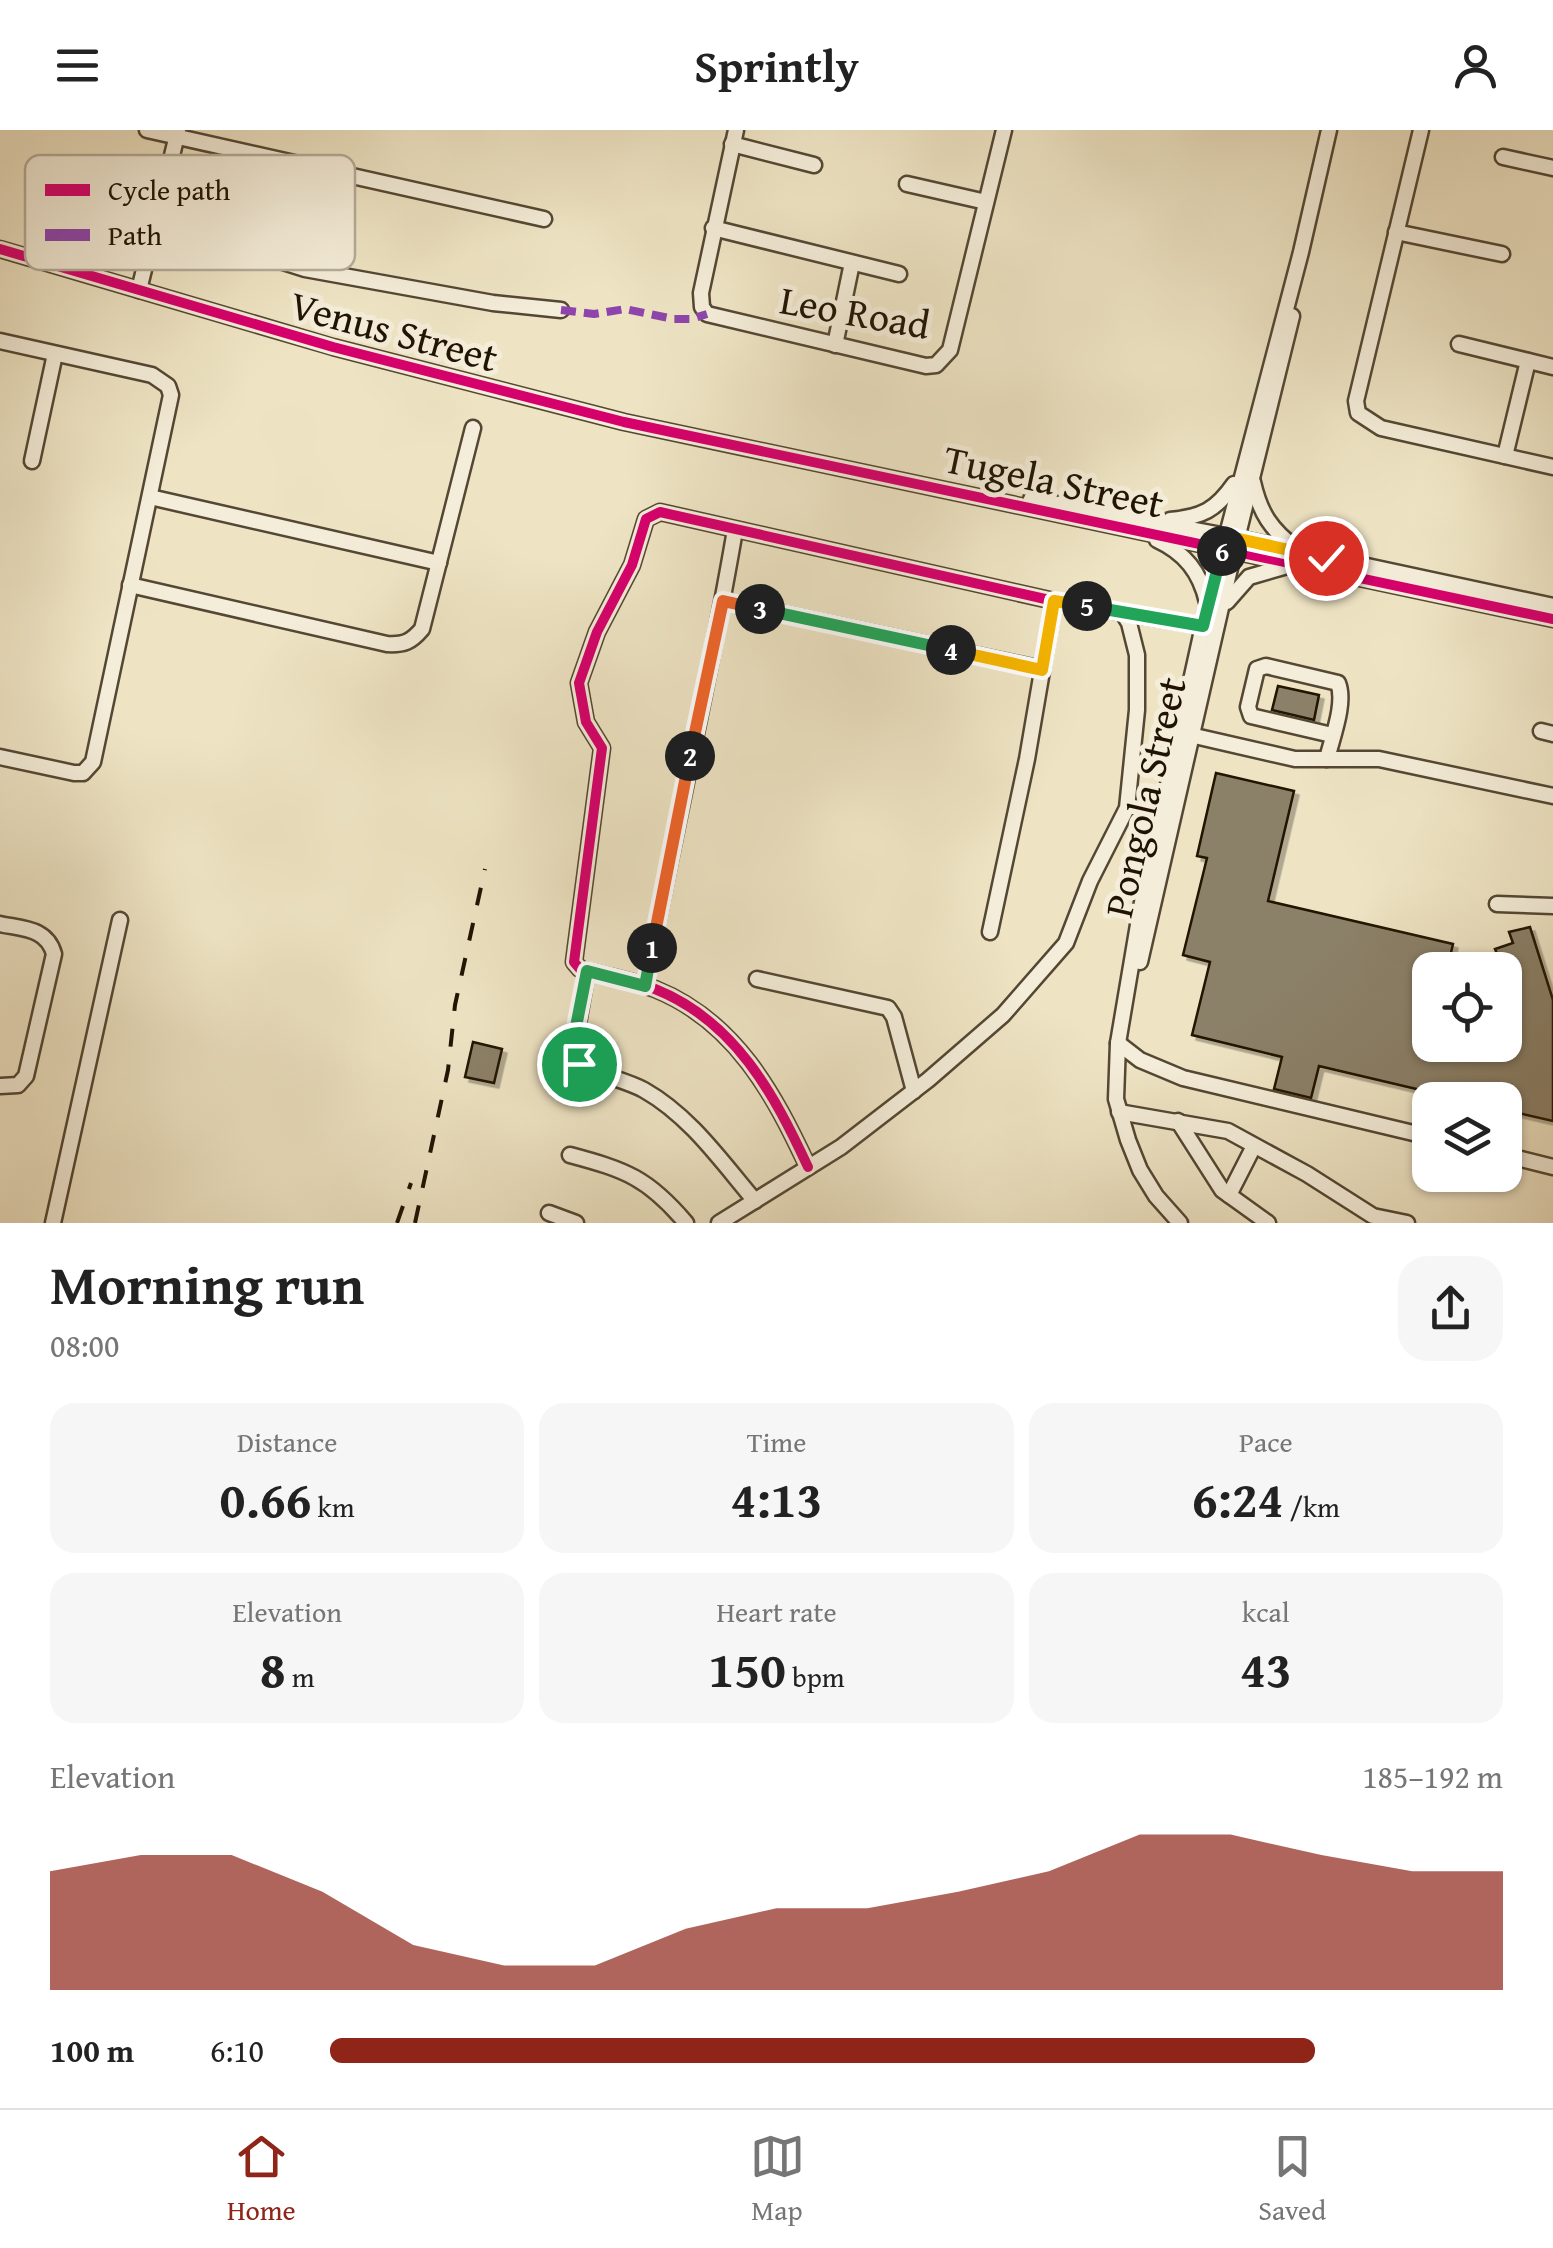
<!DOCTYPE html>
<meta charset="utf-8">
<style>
body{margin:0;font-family:"Gentium Book Plus",serif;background:#f6f6f6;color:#222;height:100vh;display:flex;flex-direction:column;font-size:38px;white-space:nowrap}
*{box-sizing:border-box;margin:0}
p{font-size:32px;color:#767676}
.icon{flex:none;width:55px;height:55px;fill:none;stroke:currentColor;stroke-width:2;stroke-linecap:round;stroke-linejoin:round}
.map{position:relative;height:1093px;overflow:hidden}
.panel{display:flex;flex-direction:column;background:#fff;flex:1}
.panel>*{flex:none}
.fabs{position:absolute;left:1412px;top:822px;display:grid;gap:20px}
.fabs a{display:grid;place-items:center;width:110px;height:110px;border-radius:20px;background:#fff;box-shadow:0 2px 8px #0004;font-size:50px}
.pin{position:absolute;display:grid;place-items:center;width:85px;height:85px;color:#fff;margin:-42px;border:5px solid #fff;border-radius:50%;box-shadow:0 2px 10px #0007}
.km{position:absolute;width:50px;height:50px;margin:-25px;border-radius:50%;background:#222;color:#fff;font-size:28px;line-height:50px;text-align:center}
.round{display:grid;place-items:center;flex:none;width:105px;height:105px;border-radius:30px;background:#f6f6f6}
.summary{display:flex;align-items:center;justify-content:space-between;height:170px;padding:0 50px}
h1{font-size:55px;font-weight:700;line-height:75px}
.metrics{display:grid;grid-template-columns:repeat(3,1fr);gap:15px;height:170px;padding:10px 50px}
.metrics div{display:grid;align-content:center;border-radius:25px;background:#f6f6f6;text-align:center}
.metrics b{font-size:50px;font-weight:700}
.metrics small{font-size:28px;font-weight:400}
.metrics p{font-size:28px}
.chart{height:280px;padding:20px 50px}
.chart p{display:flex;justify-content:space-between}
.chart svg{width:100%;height:180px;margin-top:10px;fill:#8f2418;opacity:.7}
ul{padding:0 50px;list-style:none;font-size:32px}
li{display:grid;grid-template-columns:160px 120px 1fr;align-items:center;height:75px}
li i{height:25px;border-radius:12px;background:#8f2418}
header{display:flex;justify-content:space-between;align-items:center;height:130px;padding:0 50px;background:#fff;font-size:45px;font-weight:700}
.tabs{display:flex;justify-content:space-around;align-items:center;height:140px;border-top:2px solid #e0e0e0;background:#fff;font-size:28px;color:#767676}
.tabs a{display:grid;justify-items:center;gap:5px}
.tabs .active{color:#8f2418}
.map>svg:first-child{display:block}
.building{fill:#8b8067;stroke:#201303;stroke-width:2.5;filter:url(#shadow)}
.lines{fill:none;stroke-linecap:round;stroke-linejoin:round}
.minor-casing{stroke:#544733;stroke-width:19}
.minor{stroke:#f4edd9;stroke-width:14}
.rail{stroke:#201303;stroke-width:4;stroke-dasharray:18 18;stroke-linecap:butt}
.quiet{stroke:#8e44ad;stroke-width:8;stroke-dasharray:15 8;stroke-linecap:butt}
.cycleway-casing{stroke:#f4edd9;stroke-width:16}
.cycleway{stroke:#d6006c;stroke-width:10}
.split-1-casing{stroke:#fff;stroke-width:20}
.split-2-casing{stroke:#fff;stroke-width:20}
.split-3-casing{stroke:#fff;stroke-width:20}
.split-4-casing{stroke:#fff;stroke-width:20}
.split-5-casing{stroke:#fff;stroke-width:20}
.split-6-casing{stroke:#fff;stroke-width:20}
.split-7-casing{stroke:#fff;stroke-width:20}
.split-1{stroke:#22a559;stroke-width:12}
.split-2{stroke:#f0652b;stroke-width:12}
.split-3{stroke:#f0652b;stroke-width:12}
.split-4{stroke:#22a559;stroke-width:12}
.split-5{stroke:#f5b400;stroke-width:12}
.split-6{stroke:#22a559;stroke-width:12}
.split-7{stroke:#f5b400;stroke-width:12}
.labels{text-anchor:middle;stroke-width:10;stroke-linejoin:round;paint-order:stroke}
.street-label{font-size:40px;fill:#201303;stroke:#f4edd9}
.key{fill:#f4edd9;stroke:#b4ac99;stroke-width:2.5}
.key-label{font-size:28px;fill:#201303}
</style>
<header><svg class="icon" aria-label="menu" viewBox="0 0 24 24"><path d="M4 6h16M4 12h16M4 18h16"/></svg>Sprintly<svg class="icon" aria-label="person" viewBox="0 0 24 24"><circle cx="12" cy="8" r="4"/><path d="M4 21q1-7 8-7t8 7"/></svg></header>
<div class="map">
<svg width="1553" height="1093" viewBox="0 0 1553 1093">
<defs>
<filter id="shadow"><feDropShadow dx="4.5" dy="4.5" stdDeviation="0" flood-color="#0004"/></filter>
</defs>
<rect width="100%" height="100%" fill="#eee4c4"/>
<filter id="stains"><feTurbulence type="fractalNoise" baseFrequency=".002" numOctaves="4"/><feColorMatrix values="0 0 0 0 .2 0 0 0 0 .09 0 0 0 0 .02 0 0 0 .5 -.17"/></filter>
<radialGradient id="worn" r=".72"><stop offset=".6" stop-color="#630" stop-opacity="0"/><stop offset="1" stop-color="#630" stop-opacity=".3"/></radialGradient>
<!-- building -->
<g class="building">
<polygon points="1278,556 1319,565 1314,590 1272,580"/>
<polygon points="1216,643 1294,661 1268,771 1453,814 1447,840 1430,840 1430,915 1505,915 1507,848 1495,819 1513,813 1509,802 1530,797 1553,870 1553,991 1505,980 1505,970 1463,970 1319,936 1311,968 1274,959 1282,927 1192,905 1210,832 1183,825 1207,728 1197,726"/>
<polygon points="473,912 502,919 494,953 465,947"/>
</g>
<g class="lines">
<defs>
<g id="minor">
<polyline points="147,0 544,89"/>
<polyline points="736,0 701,163 702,177 707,184 926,236 936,235 950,220 1004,0"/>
<polyline points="1421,0 1356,271 1358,283 1381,298 1553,337"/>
<polyline points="732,14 814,35"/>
<polyline points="1503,27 1553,38"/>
<polyline points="907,54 986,72"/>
<polyline points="156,92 305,139 493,173 561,180"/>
<polyline points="713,98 899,144"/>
<polyline points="1396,102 1502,124"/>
<polyline points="0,119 333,217 624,292 1553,489"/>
<polyline points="139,160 178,1"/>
<polyline points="0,211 152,245 168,256 171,265 93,632 83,643 74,643 0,627"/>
<polyline points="1459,214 1553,237"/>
<polyline points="835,215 852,133"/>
<polyline points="1505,326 1528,231"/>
<polyline points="32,331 55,224"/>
<path d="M1253 352C1260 383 1271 400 1297 419"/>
<polyline points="150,367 439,433"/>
<polyline points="1031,369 1237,408 1553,476"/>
<path d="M1170 390C1202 387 1216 380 1234 354"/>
<path d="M1157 410C1185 423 1200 442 1207 472"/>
<path d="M130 455 387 514C404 515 411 512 422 499L473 298"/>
<polyline points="723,471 1042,539"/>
<polyline points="1227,472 1249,447 1287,436"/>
<polyline points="1541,601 1553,604"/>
<polyline points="1186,604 1295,629 1379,629 1553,666"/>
<path d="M1327 629C1332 608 1346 573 1338 553L1266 536 1257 539 1248 577 1251 586 1332 605"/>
<polyline points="1497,774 1553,776"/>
<path d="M0 794C23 799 47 798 54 824L26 946 18 955 0 956"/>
<polyline points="990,802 1027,629 1054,471"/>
<polyline points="1140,832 1234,421 1292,186"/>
<path d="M587 841 572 929C590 944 622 948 644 960 690 986 721 1031 755 1071"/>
<polyline points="757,849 888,878 894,887 914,961"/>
<path d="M645 855C674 703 709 553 735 400"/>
<polyline points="1118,913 1140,930 1183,948 1430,1007"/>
<polyline points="1119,982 1228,1001 1307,1044 1373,1086 1407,1093"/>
<polyline points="1178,991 1222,1060 1268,1093"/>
<path d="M570 1025C626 1040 648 1048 686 1093"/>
<polyline points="1505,1025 1553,1037"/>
<path d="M808 1037C774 964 735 891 655 859 631 850 605 846 580 839L574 832 602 618 586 592 579 553 597 502 632 435 646 389 660 382 1054 471 1203 496"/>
<polyline points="1229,1065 1254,1016"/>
<polyline points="549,1083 576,1093"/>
<polyline points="53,1093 120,790"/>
<polyline points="719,1093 841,1017 928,950 1003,885 1066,813 1090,751 1127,678 1137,580 1137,525 1129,493 1122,482"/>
<polyline points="1180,1093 1156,1066 1140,1040 1128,1010 1116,969 1118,913 1141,777 1203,496 1301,122 1329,0"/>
</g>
</defs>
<!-- minor casing -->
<use href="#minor" class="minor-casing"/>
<!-- minor -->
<use href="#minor" class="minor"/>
<!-- rail -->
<g class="rail">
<polyline points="397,1093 411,1053"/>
<polyline points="415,1093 448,940 455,875 485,739"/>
</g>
<!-- quiet -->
<polyline class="quiet" points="561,180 594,184 625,179 674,189 691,189 707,184"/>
<defs>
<g id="cycleway">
<polyline points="0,119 333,217 624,292 1553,489"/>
<path d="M808 1037C774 964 735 891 655 859 631 850 605 846 580 839L574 832 602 618 586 592 579 553 597 502 632 435 646 389 660 382 1054 471 1203 496"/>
</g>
</defs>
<!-- cycleway casing -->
<use href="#cycleway" class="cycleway-casing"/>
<!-- cycleway -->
<use href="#cycleway" class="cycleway"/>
</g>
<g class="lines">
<defs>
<polyline id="split-1" points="579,934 572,929 571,922 587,841 645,856 652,818"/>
<polyline id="split-2" points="652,818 690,626"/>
<polyline id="split-3" points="690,626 723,471 760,479"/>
<polyline id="split-4" points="760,479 951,520"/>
<polyline id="split-5" points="951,520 1042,540 1054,471 1087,476"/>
<polyline id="split-6" points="1087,476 1203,496 1222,421"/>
<polyline id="split-7" points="1222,421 1225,406 1326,428"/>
</defs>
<!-- split-1 casing -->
<use href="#split-1" class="split-1-casing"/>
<!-- split-2 casing -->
<use href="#split-2" class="split-2-casing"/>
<!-- split-3 casing -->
<use href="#split-3" class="split-3-casing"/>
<!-- split-4 casing -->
<use href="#split-4" class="split-4-casing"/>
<!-- split-5 casing -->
<use href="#split-5" class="split-5-casing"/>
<!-- split-6 casing -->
<use href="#split-6" class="split-6-casing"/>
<!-- split-7 casing -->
<use href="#split-7" class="split-7-casing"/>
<!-- split-1 -->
<use href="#split-1" class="split-1"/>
<!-- split-2 -->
<use href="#split-2" class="split-2"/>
<!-- split-3 -->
<use href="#split-3" class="split-3"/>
<!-- split-4 -->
<use href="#split-4" class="split-4"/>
<!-- split-5 -->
<use href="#split-5" class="split-5"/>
<!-- split-6 -->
<use href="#split-6" class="split-6"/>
<!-- split-7 -->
<use href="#split-7" class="split-7"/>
</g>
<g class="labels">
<!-- street labels -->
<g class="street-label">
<text transform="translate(855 182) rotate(10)" y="14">Leo Road</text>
<text transform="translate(394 201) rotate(15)" y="14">Venus Street</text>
<text transform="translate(1054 351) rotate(12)" y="14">Tugela Street</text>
<text transform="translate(1145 667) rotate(-77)" y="14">Pongola Street</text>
</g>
</g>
<!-- legend -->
<rect x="25" y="25" width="330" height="115" rx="15" class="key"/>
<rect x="45" y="54" width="45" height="12" fill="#d6006c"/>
<rect x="45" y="99" width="45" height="12" fill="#8e44ad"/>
<g class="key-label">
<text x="108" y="70">Cycle path</text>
<text x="108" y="115">Path</text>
</g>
<rect width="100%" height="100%" filter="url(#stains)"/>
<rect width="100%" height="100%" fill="url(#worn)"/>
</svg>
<div class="fabs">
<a><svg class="icon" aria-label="locate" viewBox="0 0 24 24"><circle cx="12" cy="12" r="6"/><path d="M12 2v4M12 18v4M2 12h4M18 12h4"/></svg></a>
<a><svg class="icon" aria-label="layers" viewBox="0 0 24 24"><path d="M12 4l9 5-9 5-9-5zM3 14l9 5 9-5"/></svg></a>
</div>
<div class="pin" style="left:579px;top:934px;background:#1e9e55"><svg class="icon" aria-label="arrive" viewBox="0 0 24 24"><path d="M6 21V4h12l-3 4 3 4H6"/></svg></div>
<div class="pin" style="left:1326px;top:428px;background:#d93025"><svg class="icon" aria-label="check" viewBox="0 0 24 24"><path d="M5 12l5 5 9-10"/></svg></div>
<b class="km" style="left:652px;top:818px">1</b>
<b class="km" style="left:690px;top:626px">2</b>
<b class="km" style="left:760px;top:479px">3</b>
<b class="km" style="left:951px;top:520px">4</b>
<b class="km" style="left:1087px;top:476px">5</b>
<b class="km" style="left:1222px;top:421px">6</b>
</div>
<section class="panel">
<div class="summary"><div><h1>Morning run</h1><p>08:00</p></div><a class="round"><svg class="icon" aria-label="share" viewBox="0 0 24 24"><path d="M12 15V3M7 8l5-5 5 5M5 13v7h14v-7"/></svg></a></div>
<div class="metrics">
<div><p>Distance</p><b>0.66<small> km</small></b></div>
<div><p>Time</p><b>4:13</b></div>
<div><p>Pace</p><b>6:24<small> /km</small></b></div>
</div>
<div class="metrics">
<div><p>Elevation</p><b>8<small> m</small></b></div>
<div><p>Heart rate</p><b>150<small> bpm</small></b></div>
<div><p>kcal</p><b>43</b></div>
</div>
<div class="chart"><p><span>Elevation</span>185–192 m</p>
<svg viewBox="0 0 160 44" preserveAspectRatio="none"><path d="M0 44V15L10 11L20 11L30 20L40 33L50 38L60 38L70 29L80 24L90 24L100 20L110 15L120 6L130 6L140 11L150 15L160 15V44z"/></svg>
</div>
<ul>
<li><b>100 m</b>6:10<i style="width:84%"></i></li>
</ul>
</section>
<nav class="tabs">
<a class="active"><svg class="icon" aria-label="home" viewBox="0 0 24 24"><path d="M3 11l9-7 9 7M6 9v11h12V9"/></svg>Home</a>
<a><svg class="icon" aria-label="map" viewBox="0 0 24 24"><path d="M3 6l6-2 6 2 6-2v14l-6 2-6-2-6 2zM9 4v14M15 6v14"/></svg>Map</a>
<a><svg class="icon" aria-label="saved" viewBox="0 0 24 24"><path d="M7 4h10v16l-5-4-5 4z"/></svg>Saved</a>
</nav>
